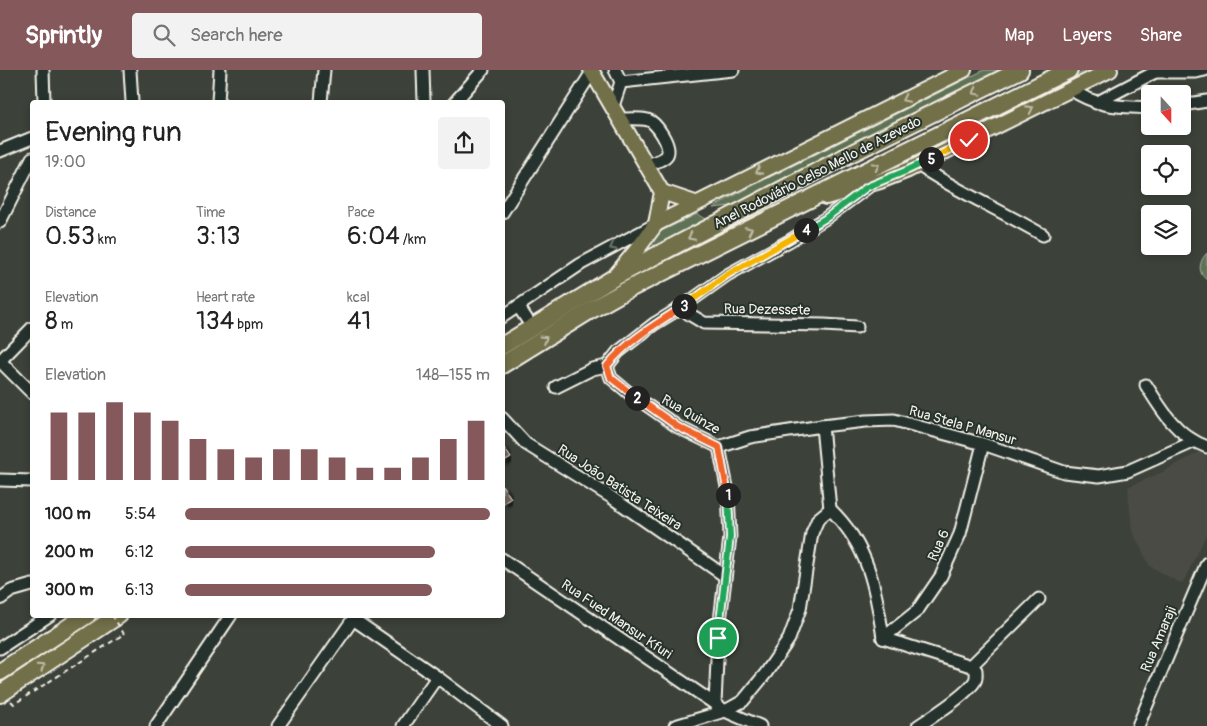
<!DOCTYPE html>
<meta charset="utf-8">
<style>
body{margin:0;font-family:Pangolin,sans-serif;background:#f2f2f2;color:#222;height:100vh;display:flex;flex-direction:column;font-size:19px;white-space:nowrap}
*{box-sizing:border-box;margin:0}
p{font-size:16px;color:#767676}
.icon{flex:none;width:28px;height:28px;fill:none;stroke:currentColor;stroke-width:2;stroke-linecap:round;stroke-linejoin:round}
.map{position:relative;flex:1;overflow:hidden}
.side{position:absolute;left:30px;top:30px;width:475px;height:518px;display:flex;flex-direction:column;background:#fff;border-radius:5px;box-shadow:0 2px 8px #0003}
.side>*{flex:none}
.needle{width:32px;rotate:159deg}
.controls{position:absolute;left:1141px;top:15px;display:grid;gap:10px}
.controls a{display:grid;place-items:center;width:50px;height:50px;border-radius:5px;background:#fff;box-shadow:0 2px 8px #0003;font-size:25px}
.pin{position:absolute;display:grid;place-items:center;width:42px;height:42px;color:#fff;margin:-21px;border:2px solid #fff;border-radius:50%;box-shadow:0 1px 5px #0007}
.km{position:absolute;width:25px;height:25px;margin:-12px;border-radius:50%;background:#222;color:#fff;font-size:14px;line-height:25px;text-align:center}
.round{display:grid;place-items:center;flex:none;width:52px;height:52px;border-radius:5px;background:#f2f2f2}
.headline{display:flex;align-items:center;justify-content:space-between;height:85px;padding:0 15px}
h1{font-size:28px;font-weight:600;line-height:38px}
.stats{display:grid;grid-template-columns:repeat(3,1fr);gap:8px;height:85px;padding:5px 15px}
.stats div{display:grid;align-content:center}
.stats b{font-size:25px;font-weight:600}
.stats small{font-size:14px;font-weight:400}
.stats p{font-size:14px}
.chart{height:140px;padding:10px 15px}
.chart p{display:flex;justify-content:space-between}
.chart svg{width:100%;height:90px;margin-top:5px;stroke:#85585c;stroke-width:6}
ul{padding:0 15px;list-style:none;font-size:16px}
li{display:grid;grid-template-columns:80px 60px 1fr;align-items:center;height:38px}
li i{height:12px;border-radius:6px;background:#85585c}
header{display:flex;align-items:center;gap:30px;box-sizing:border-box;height:70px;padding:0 25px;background:#85585c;color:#fff}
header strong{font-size:24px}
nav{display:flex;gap:28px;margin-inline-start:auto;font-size:18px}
.search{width:350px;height:45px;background:#f2f2f2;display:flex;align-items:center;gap:12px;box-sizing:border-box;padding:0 18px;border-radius:5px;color:#767676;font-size:19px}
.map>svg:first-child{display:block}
.built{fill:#4c4c44}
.green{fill:#617254;stroke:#aab29e}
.building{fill:#70645a;stroke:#f4f1e8;filter:url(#shadow)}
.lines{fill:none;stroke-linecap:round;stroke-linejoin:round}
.minor-casing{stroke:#f4f1e8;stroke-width:15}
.major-casing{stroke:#f4f1e8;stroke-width:18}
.highway-casing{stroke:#f4f1e8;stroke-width:20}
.path{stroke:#f4f1e8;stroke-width:2;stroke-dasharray:5 4;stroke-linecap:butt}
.minor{stroke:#26332d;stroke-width:11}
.major{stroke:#726f4a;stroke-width:14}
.highway{stroke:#726f4a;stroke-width:16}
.path-bridge{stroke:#f4f1e8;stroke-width:2;stroke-dasharray:5 4;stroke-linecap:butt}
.oneway{stroke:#c0bda9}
.oneway2{stroke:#6e766e}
.split-1-casing{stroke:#fff;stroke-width:10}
.split-2-casing{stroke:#fff;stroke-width:10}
.split-3-casing{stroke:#fff;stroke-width:10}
.split-4-casing{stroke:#fff;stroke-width:10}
.split-5-casing{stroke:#fff;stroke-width:10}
.split-6-casing{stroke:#fff;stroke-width:10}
.split-1{stroke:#22a559;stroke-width:6}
.split-2{stroke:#f0652b;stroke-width:6}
.split-3{stroke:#f0652b;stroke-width:6}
.split-4{stroke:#f5b400;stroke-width:6}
.split-5{stroke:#22a559;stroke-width:6}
.split-6{stroke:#f5b400;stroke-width:6}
.labels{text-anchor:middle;stroke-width:4;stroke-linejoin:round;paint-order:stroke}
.street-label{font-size:14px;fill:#f4f1e8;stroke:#26332d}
</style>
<header>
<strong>Sprintly</strong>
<div class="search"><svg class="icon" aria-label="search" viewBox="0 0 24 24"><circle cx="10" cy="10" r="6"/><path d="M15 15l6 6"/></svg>Search here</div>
<nav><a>Map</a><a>Layers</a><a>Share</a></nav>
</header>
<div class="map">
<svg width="1207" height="656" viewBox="0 0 1207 656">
<defs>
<filter id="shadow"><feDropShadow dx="5" dy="3" stdDeviation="1" flood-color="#0009"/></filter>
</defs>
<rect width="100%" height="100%" fill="#3c423a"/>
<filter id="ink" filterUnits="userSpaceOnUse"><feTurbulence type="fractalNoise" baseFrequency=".02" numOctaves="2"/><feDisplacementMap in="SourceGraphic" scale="10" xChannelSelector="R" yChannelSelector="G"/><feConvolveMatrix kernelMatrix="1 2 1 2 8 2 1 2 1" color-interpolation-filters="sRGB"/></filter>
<g filter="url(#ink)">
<!-- built -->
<polygon class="built" points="1203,380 1207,384 1207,463 1182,514 1150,496 1132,460 1128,417 1163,402"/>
<!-- green -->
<g class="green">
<polygon points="984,0 1007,0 739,135 713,138 722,132 762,111"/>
<polygon points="1087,0 1102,0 915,89 890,98"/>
<polygon points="697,144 708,150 657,177 651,174 653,165"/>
<path d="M1207 183V210C1197 203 1199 191 1207 183Z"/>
</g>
<!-- building -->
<g class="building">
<polygon points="502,375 511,388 502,393"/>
<polygon points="502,415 511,428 502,434"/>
</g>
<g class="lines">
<defs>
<g id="minor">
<polyline points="43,0 44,32"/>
<polyline points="130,0 132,32"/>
<polyline points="423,0 424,32"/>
<polyline points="615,0 621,12"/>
<polyline points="1156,2 1196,2 1205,0"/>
<path d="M1070 19C1099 38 1117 36 1150 38"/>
<polyline points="218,32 220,0"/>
<polyline points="321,32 324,0"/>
<polyline points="455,32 483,0"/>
<polyline points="1096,33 1159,0"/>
<polyline points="1182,35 1207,31"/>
<polyline points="613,36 621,12 733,0"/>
<path d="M620 49C629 49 639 48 648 50 656 52 672 76 667 85 664 90 652 93 646 95"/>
<polyline points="0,81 32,68"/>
<path d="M918 95C958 122 1002 141 1043 165"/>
<polyline points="502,143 592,2"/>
<polyline points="0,152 32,88"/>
<polyline points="518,236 532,257"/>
<polyline points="682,237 689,244 704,253 824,255 857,257"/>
<polyline points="502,247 581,194 654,155"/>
<polyline points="0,291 32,258"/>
<polyline points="0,291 32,323"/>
<polyline points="607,296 618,282 654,254 682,237 727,205 789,171 826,148 868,117"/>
<polyline points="607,296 611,308 628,322 678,357 719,377"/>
<path d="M1146 315C1162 341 1177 366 1207 377"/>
<polyline points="556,317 592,299 607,296"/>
<polyline points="502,348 526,374 611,427 725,506"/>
<polyline points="822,356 830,439"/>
<polyline points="719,377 750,367 822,356 866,351 894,350 983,374 1064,402 1099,406 1128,401 1193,372"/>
<polyline points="719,377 728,422 730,467 718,568 715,634 725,641 760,656"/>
<polyline points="0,410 32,411"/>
<polyline points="502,489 715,634"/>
<polyline points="0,529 11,521 32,515"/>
<polyline points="353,549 437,607 502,656"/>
<polyline points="883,568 917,541 941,506 960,464 983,374"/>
<path d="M883 568 971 596 976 600C976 604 977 607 975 611 967 624 932 647 918 656"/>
<polyline points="0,578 50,545"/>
<polyline points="971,596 1039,529"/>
<polyline points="156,656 231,545"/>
<polyline points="278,656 356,545"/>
<polyline points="403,656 437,607"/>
<path d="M675 656 725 641 743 631 766 603 789 569 800 539 812 463 818 449 830 439C868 475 876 518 883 568"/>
<polyline points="1138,656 1207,493"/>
</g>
<g id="major">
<polyline points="591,0 662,122 656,154"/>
<polyline points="662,122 695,133"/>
<polyline points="826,127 880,111 908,100 1110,0"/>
<polyline points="615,206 639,177 656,154 964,0"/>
</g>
<g id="highway">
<polyline points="502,276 615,207 854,82 1020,0"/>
<polyline points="502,295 591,240 623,222 1069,0"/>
<polyline points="0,602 87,545"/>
<polyline points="0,624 119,545"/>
</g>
</defs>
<!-- minor casing -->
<use href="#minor" class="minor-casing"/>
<!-- major casing -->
<use href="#major" class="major-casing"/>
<!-- highway casing -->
<use href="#highway" class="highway-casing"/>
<!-- path -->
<polyline class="path" points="11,631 14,634 124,564"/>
<!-- minor -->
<use href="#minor" class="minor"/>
<!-- major -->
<use href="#major" class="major"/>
<!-- highway -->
<use href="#highway" class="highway"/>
<!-- path-bridge -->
<polyline class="path-bridge" points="112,545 124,564"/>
</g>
<!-- one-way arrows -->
<defs><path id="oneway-chevron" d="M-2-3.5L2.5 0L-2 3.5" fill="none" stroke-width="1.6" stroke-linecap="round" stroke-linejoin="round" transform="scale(1.25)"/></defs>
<g class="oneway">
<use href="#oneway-chevron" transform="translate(976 22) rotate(154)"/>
<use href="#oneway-chevron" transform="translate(905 29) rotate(154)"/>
<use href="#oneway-chevron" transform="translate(1030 39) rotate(-27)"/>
<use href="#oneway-chevron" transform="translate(876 96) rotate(-27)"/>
<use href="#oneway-chevron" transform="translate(759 101) rotate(154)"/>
<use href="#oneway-chevron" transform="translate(749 160) rotate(-26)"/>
<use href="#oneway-chevron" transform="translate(691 167) rotate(153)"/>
<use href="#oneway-chevron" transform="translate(544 269) rotate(-32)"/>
<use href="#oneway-chevron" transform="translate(41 597) rotate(-34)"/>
</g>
<use class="oneway2" href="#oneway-chevron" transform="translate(613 177) rotate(152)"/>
</g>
<g class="lines" filter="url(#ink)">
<defs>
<polyline id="split-1" points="718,568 730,467 728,425"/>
<polyline id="split-2" points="637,328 678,357 719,377 728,425"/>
<path id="split-3" d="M637 328 611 308 607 296C628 270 656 254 684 236"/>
<polyline id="split-4" points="684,236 727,205 806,160"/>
<polyline id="split-5" points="806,160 826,148 867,117 908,100 931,89"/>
<polyline id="split-6" points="931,89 969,70"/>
</defs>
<!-- split-1 casing -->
<use href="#split-1" class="split-1-casing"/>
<!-- split-2 casing -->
<use href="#split-2" class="split-2-casing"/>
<!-- split-3 casing -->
<use href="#split-3" class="split-3-casing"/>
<!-- split-4 casing -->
<use href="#split-4" class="split-4-casing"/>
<!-- split-5 casing -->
<use href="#split-5" class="split-5-casing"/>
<!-- split-6 casing -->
<use href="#split-6" class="split-6-casing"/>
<!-- split-1 -->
<use href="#split-1" class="split-1"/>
<!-- split-2 -->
<use href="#split-2" class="split-2"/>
<!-- split-3 -->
<use href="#split-3" class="split-3"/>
<!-- split-4 -->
<use href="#split-4" class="split-4"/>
<!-- split-5 -->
<use href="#split-5" class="split-5"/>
<!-- split-6 -->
<use href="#split-6" class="split-6"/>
</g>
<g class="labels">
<!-- street labels -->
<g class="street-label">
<text transform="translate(817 102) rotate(-27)" y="5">Anel Rodoviário Celso Mello de Azevedo</text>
<text transform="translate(767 239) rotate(1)" y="5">Rua Dezessete</text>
<text transform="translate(691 344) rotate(30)" y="5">Rua Quinze</text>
<text transform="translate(963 355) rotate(16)" y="5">Rua Stela P Mansur</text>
<text transform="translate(620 417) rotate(33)" y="5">Rua João Batista Teixeira</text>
<text transform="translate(938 475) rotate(-66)" y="5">Rua 6</text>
<text transform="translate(617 549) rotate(34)" y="5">Rua Fued Mansur Kfuri</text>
<text transform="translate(1158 569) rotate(-67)" y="5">Rua Amaraji</text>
</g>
</g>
</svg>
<div class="controls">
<a><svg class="needle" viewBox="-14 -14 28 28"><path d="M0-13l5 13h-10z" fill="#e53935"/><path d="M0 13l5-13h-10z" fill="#767676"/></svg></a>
<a><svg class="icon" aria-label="locate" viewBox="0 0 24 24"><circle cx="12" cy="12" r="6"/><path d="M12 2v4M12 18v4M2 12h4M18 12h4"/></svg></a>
<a><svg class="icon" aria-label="layers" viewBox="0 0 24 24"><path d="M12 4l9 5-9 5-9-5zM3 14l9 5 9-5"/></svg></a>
</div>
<div class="pin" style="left:718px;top:568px;background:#1e9e55"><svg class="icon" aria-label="arrive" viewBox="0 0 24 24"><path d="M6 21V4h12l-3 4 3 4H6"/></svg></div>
<div class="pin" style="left:969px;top:70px;background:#d93025"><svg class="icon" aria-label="check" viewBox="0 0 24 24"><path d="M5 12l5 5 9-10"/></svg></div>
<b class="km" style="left:728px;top:425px">1</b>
<b class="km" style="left:637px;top:328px">2</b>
<b class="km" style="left:684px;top:236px">3</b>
<b class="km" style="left:806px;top:160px">4</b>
<b class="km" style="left:931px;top:89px">5</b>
<section class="side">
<div class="headline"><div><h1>Evening run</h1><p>19:00</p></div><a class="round"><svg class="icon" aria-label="share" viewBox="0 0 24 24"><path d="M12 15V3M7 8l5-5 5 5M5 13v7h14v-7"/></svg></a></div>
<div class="stats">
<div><p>Distance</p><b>0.53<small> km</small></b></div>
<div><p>Time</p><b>3:13</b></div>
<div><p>Pace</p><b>6:04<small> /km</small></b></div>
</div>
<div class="stats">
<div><p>Elevation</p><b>8<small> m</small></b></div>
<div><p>Heart rate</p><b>134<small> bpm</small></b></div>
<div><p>kcal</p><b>41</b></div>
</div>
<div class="chart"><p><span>Elevation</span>148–155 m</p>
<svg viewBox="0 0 160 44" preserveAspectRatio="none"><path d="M5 44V11M15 44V11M25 44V6M35 44V11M45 44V15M55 44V24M65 44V29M75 44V33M85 44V29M95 44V29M105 44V33M115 44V38M125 44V38M135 44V33M145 44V24M155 44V15"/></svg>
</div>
<ul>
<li><b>100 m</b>5:54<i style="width:100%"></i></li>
<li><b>200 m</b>6:12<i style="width:82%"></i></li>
<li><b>300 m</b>6:13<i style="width:81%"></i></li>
</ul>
</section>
</div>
